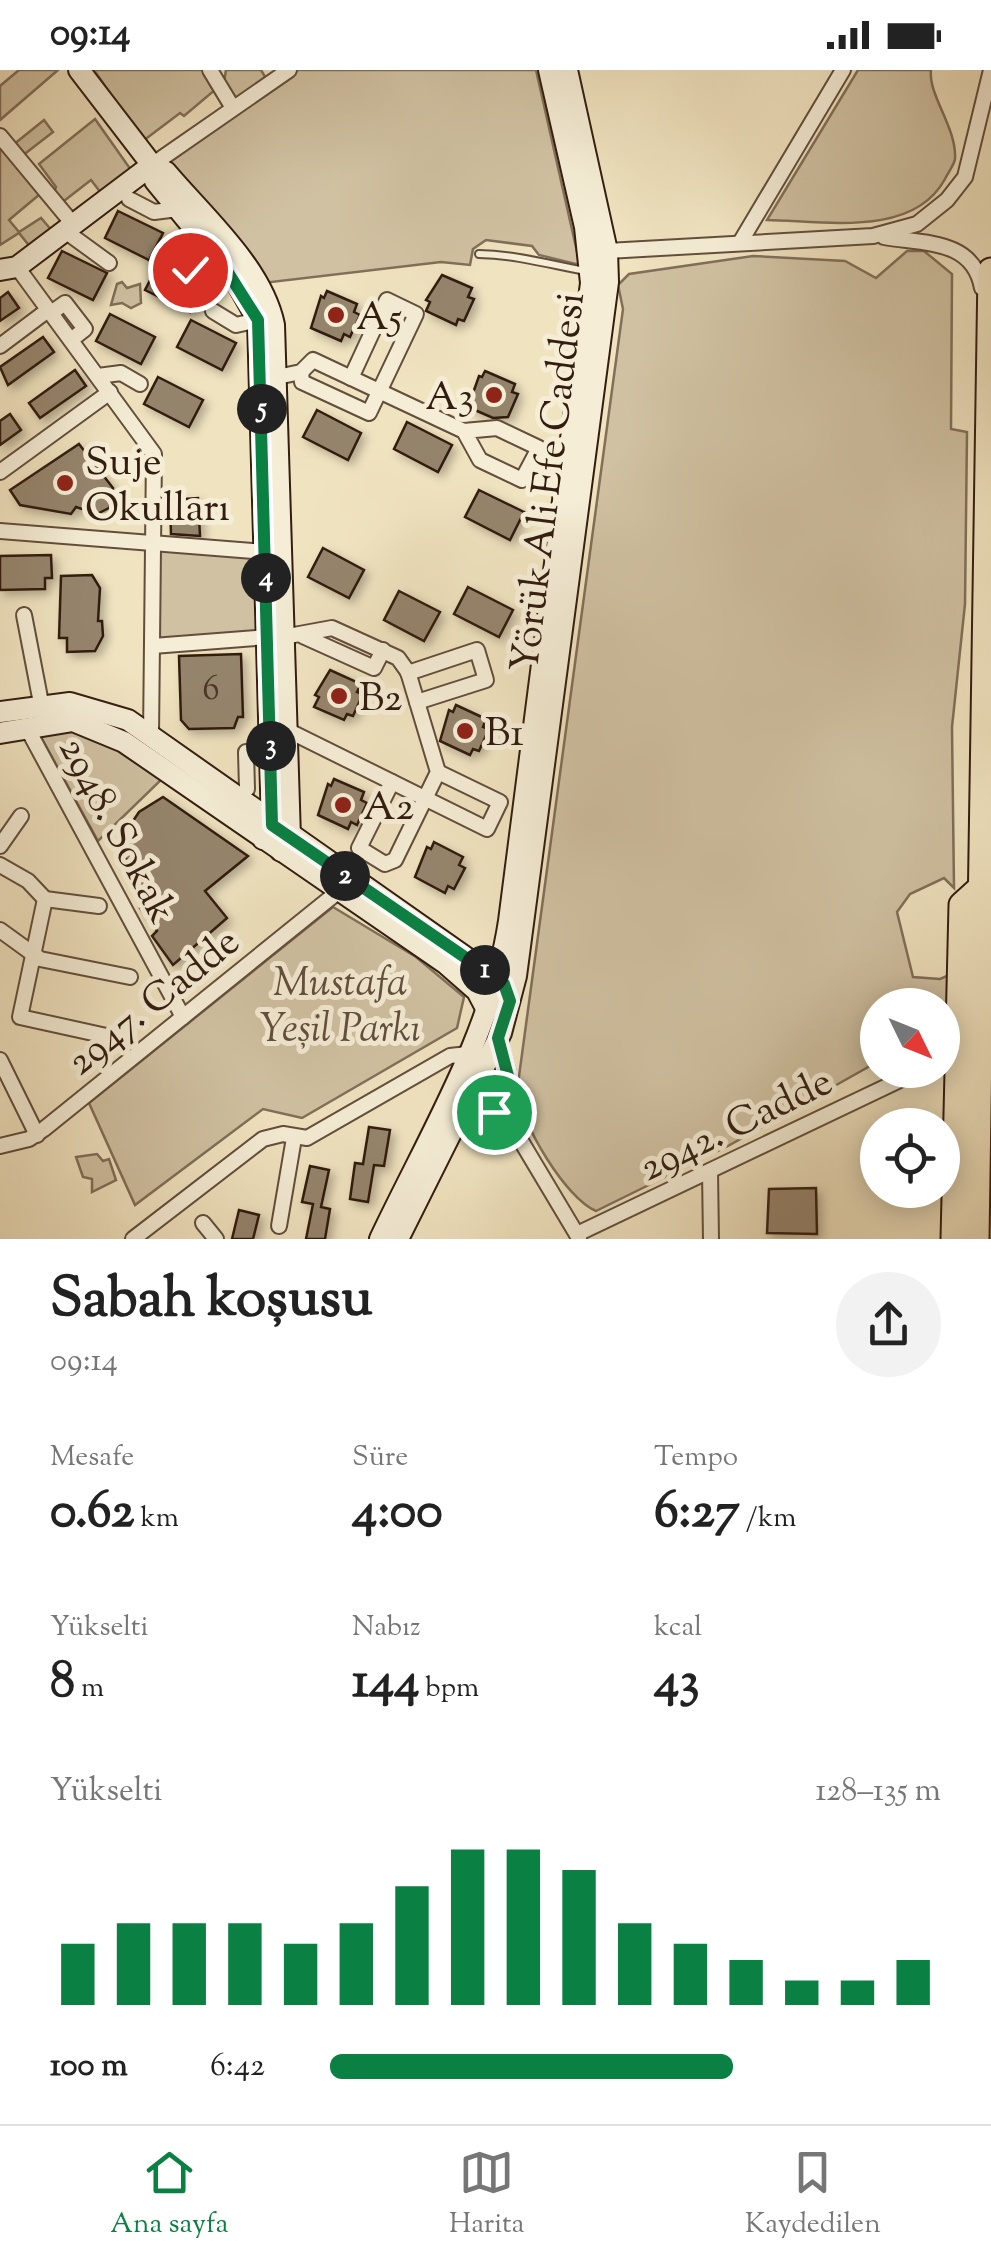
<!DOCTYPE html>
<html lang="tr">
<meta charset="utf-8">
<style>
body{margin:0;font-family:"Sorts Mill Goudy",serif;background:#f2f2f2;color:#222;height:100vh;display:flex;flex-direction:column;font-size:38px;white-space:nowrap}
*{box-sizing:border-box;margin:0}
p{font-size:32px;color:#767676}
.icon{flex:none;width:55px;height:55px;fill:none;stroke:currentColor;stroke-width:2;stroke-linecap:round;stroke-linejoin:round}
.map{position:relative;height:1169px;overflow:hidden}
.drawer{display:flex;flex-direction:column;background:#fff;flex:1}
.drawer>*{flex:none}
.needle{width:65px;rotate:133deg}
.fabs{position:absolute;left:860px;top:918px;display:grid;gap:20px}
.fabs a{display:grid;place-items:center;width:100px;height:100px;border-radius:50%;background:#fff;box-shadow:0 5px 25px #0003;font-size:50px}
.pin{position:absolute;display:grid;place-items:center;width:85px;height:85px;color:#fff;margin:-42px;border:5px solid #fff;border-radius:50%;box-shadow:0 2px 10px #0007}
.km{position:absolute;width:50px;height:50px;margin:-25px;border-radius:50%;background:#222;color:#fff;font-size:28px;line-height:50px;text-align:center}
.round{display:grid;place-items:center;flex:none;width:105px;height:105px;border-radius:52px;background:#f2f2f2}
.headline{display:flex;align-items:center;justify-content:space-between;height:170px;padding:0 50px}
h1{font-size:55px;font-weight:800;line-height:75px}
.metrics{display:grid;grid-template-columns:repeat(3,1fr);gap:15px;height:170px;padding:10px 50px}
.metrics div{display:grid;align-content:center}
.metrics b{font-size:50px;font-weight:800}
.metrics small{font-size:28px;font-weight:400}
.metrics p{font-size:28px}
.chart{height:280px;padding:20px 50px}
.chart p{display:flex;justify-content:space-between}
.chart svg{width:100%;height:180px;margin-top:10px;stroke:#0b8043;stroke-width:6}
ul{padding:0 50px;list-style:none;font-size:32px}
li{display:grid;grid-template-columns:160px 120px 1fr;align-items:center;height:75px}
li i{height:25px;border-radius:12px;background:#0b8043}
.status{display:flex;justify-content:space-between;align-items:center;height:70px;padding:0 50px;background:#fff;direction:ltr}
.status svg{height:28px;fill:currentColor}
.menu{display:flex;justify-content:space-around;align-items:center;height:140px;border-top:2px solid #e0e0e0;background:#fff;font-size:28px;color:#767676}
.menu a{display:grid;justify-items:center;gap:5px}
.menu .active{color:#0b8043}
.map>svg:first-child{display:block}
.green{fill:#d0c1a2;stroke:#816f59;stroke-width:2.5}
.building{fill:#95846c;stroke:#321d10;stroke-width:2.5;filter:url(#shadow)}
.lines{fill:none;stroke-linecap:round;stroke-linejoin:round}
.lane-casing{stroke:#624e3c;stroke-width:10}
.street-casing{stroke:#624e3c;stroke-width:18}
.secondary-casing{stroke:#321d10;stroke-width:24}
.highway-casing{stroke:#321d10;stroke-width:29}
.lane{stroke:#f5edd6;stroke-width:6}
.street{stroke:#f5edd6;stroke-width:14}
.secondary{stroke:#f5edd6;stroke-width:20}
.highway{stroke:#f0e3c0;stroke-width:25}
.route-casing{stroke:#fff;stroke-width:20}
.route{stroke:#0b8043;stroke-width:12}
.poi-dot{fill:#8f2418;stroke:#f5edd6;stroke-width:4}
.labels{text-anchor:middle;stroke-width:10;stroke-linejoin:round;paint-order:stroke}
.number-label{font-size:35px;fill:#4b3727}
.poi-label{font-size:40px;fill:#321d10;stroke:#f5edd6;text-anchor:start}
.street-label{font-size:40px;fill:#321d10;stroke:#f5edd6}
.park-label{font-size:40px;font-style:italic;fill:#614e3c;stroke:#f5edd6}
</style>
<div class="status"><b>09:14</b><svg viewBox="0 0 49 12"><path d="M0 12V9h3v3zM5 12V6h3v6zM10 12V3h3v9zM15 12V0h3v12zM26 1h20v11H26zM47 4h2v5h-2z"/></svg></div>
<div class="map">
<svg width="991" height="1169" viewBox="0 0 991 1169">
<defs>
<filter id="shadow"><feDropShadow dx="4.5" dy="4.5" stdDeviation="5" flood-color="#0004"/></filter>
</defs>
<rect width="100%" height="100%" fill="#f0e3c0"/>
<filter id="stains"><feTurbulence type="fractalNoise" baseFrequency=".002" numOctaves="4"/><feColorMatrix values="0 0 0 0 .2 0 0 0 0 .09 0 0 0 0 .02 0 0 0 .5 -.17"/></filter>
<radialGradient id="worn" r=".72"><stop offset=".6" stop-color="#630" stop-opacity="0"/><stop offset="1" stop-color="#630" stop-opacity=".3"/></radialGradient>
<!-- green -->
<g class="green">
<polygon points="19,0 58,0 0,50 0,16"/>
<polygon points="94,0 204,0 216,19 184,46 180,43 143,71"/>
<polygon points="226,0 261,0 267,10 235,30 224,12"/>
<polygon points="297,0 536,0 580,195 539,185 532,176 486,170 473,179 470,195 441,192 263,213 168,93"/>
<path d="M858 0H931C928 25 957 58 955 89 954 95 948 103 945 109 913 168 824 151 767 150Z"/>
<polygon points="95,49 131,100 101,123 91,110 60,134 53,125 56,117 39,94"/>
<polygon points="44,50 53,62 22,86 13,75"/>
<polygon points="0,73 40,124 9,150 19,162 41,148 53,162 31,178 19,163 0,175"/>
<path d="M907 181H924L952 204 951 359 967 362 965 534 952 657 954 818 944 808 910 824 897 842 913 907 940 909 954 903 950 955 943 966 942 935H878L877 992 728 1076 596 1141C566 1129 521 1053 517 1021L623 239 618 215 629 204 753 186 845 191 876 208Z"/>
<polygon points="122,212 127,218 140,214 141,233 131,238 122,233 111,235 117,214"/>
<polygon points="154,474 265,482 268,567 153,576"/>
<polygon points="68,659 102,669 164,707 98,771 41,667 42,660"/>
<polygon points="333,837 416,887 464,927 457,958 302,1048 263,1039 135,1135 89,1033"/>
<polygon points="97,1084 103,1091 109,1089 116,1110 92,1122 92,1109 83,1107 76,1087"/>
</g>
<!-- building -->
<g class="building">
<polygon points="118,141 163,163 149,190 105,168"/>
<polygon points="62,181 107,203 93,230 48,208"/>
<polygon points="159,193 204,215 190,242 145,220"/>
<polygon points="442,205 472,218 468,227 474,229 464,251 458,249 456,255 426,241 430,232 426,230"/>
<polygon points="327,221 357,234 354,242 360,245 350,267 344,264 341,271 311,258 321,226 324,228"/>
<polygon points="8,222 19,238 0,251 0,228"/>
<polygon points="110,244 155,267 141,294 96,271"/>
<polygon points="191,250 236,273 222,300 177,277"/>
<polygon points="43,267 54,282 8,315 0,297"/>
<polygon points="75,300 86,316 40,348 29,333"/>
<polygon points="485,301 515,314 512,322 518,324 508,347 493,348 468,337 479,306 482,307"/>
<polygon points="158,307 203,330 189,357 144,334"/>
<polygon points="317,340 361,363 348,390 303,367"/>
<polygon points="10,344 21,360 0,375 0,351"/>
<polygon points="407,352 452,375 438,402 394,379"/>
<polygon points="79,374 113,418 109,438 97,444 76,437 71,444 20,435 10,420"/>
<polygon points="479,420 524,442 510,470 465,447"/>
<polygon points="198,428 200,466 171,464 170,430"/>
<polygon points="323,478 364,500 349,528 308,507"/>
<polygon points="51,485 52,508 45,508 45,519 0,520 0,486"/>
<polygon points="92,505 100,518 98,551 102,551 103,566 95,581 67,582 67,568 59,568 61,506"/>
<polygon points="468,517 513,540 499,567 454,544"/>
<polygon points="399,521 440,542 424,571 384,550"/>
<polygon points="241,584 243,647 238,647 234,658 189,659 181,650 179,586"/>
<polygon points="330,600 361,614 357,622 363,624 353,646 347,644 344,650 314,637 319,627 315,625"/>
<polygon points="456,635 486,649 483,657 489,659 479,681 473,679 470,685 440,671 449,640 453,642"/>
<polygon points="334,709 364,722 361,730 367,733 357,755 351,752 348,759 318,745 328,714 331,716"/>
<polygon points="163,727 248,786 205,821 227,848 173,895 152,866 157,861 140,838 149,822 131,810 139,797 121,786 125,780 117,775 139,742"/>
<polygon points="434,772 463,787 459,795 465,798 454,819 448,816 445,823 415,807 427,777 431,779"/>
<polygon points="369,1057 390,1060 384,1096 374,1095 368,1132 350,1129 355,1093 363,1094"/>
<polygon points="310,1096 329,1100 321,1137 330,1139 325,1169 306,1169 313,1134 302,1132"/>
<polygon points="816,1118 817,1164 767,1163 769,1119"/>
<polygon points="239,1140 259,1145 253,1169 232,1169"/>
</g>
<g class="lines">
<defs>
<path id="lane" d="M479 184C517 185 548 194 585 201"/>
<g id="street">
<polyline points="210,0 233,38"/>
<polyline points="0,66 73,154"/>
<polyline points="152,95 289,0"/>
<polyline points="129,129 154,142 178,139"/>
<polyline points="65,161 109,193"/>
<path d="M884 167C924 174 973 169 982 218"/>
<polyline points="741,171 843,0"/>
<polyline points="181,177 180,190 197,203 221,190"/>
<polyline points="607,181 873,166 917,154 947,130 965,107 991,0"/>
<polyline points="17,197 154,384 151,666"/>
<polyline points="213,241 236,255 258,250"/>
<polyline points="51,243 65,233 85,259 71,270"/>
<polyline points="0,276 48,240"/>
<polyline points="301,302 302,312 369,343 416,244 387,230 351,308"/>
<polyline points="98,306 121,303 140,314"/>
<polyline points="277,307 301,302 313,290 464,361 497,358 539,378 522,410 480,390 464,361"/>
<polyline points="0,402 110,322"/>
<polyline points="0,461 265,482"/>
<polyline points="24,545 41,633"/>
<polyline points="303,566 374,598 383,580"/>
<polyline points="283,567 332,558 398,588 408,602 438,702 395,790 385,794 359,778 392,712"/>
<polyline points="153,576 268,567"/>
<polyline points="408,603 477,580 486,610 417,632"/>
<polyline points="26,656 183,947"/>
<polyline points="287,660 487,759 500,732 438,702"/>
<polyline points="247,719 246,682 271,681"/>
<polyline points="0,776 21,746"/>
<polyline points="0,795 28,811 45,829 20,947 111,967"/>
<polyline points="45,829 99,836"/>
<polyline points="0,860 40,889 130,907"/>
<polyline points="0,990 37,1065"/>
<polyline points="481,1004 579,1168"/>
<polyline points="461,1042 505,1042 508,1002 498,968"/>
<polyline points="0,1076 29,1069 44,1059 339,821"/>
<polyline points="710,1101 711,1169"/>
<polyline points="203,1153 216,1169"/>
<polyline points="279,1156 294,1068"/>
<polyline points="577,1164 921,1000"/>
<polyline points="133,1169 263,1069 283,1064 307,1068 450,986 468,984"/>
</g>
<g id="secondary">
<polyline points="79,0 152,95 155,111 233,206 258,250 272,755 263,769"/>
<path d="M152 95 166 102C203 146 262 197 274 255L290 768 281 781"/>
<polyline points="0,200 17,197 152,95"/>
<polyline points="0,642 70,633 128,650 505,915"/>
<polyline points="0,663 73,651 124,672 445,893 477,921 487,940"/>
<path d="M380 1169C428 1067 492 964 509 851L591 213 585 157 549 0"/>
<polyline points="398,1169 501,963 516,906 608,212 607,181 567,0"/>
</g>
<g id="highway">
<polyline points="954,1169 962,835 983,816"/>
<polyline points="976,1169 991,201"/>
</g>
</defs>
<!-- lane casing -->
<use href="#lane" class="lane-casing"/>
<!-- street casing -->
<use href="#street" class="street-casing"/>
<!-- secondary casing -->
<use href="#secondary" class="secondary-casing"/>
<!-- highway casing -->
<use href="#highway" class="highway-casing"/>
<!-- lane -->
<use href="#lane" class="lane"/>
<!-- street -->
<use href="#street" class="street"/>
<!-- secondary -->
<use href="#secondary" class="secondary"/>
<!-- highway -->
<use href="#highway" class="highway"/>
</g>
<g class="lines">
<defs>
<polyline id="route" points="190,200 202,203 220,190 258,250 272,755 504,914 510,931 498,968 508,1006 505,1042 494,1042"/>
</defs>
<!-- route casing -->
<use href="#route" class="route-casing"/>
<!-- route -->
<use href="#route" class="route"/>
</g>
<!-- markers -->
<g class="poi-dot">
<circle cx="336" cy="245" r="10"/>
<circle cx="494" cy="325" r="10"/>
<circle cx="65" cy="413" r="10"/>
<circle cx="339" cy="626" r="10"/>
<circle cx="465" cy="661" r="10"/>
<circle cx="343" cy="735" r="10"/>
</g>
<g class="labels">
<!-- number labels -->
<g class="number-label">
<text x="211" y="629">6</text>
</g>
<!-- poi labels -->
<g class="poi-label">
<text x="356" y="259">A5</text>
<text x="474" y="339" text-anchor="end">A3</text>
<text x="85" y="404">Suje<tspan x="85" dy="46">Okulları</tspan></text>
<text x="359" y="640">B2</text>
<text x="485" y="675">B1</text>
<text x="363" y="749">A2</text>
</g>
<!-- street labels -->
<g class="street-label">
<text transform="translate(546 412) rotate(-83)" y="14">Yörük Ali Efe Caddesi</text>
<text transform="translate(119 759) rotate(62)" y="14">2948. Sokak</text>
<text transform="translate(152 930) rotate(-39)" y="14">2947. Cadde</text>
<text transform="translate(735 1053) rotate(-26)" y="14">2942. Cadde</text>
</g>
<!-- park labels -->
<g class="park-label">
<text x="340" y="925">Mustafa<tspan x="340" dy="46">Yeşil Parkı</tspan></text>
</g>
</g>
<rect width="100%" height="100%" filter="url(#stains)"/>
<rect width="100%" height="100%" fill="url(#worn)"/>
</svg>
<div class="fabs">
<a><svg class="needle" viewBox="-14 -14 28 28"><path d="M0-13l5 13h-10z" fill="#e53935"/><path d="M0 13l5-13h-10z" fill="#767676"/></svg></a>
<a><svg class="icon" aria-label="locate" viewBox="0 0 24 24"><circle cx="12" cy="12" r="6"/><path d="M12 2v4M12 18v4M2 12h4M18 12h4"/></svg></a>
</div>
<div class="pin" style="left:494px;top:1042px;background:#1e9e55"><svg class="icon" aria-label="arrive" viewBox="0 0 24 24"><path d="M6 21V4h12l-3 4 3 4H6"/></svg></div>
<div class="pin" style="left:190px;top:200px;background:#d93025"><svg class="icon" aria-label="check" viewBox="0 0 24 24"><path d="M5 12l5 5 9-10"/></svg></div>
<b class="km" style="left:485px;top:900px">1</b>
<b class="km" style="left:345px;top:806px">2</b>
<b class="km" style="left:271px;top:676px">3</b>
<b class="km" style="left:266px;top:508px">4</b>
<b class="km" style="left:262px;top:339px">5</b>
</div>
<section class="drawer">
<div class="headline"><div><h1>Sabah koşusu</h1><p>09:14</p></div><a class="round"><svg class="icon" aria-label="share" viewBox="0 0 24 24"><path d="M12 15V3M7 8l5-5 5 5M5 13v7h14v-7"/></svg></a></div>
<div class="metrics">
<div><p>Mesafe</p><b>0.62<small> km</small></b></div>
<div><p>Süre</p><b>4:00</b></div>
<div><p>Tempo</p><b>6:27<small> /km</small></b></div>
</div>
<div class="metrics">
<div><p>Yükselti</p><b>8<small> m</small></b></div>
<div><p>Nabız</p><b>144<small> bpm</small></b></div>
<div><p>kcal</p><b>43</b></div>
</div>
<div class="chart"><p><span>Yükselti</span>128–135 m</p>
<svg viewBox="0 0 160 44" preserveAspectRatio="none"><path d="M5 44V29M15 44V24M25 44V24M35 44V24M45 44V29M55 44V24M65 44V15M75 44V6M85 44V6M95 44V11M105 44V24M115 44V29M125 44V33M135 44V38M145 44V38M155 44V33"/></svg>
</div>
<ul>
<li><b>100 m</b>6:42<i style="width:66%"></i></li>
</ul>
</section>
<nav class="menu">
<a class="active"><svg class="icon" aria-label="home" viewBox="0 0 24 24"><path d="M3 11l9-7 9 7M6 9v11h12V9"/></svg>Ana sayfa</a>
<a><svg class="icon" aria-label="map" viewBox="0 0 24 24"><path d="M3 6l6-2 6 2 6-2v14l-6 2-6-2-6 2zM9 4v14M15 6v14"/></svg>Harita</a>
<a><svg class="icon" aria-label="saved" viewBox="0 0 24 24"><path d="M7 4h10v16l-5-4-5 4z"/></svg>Kaydedilen</a>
</nav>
